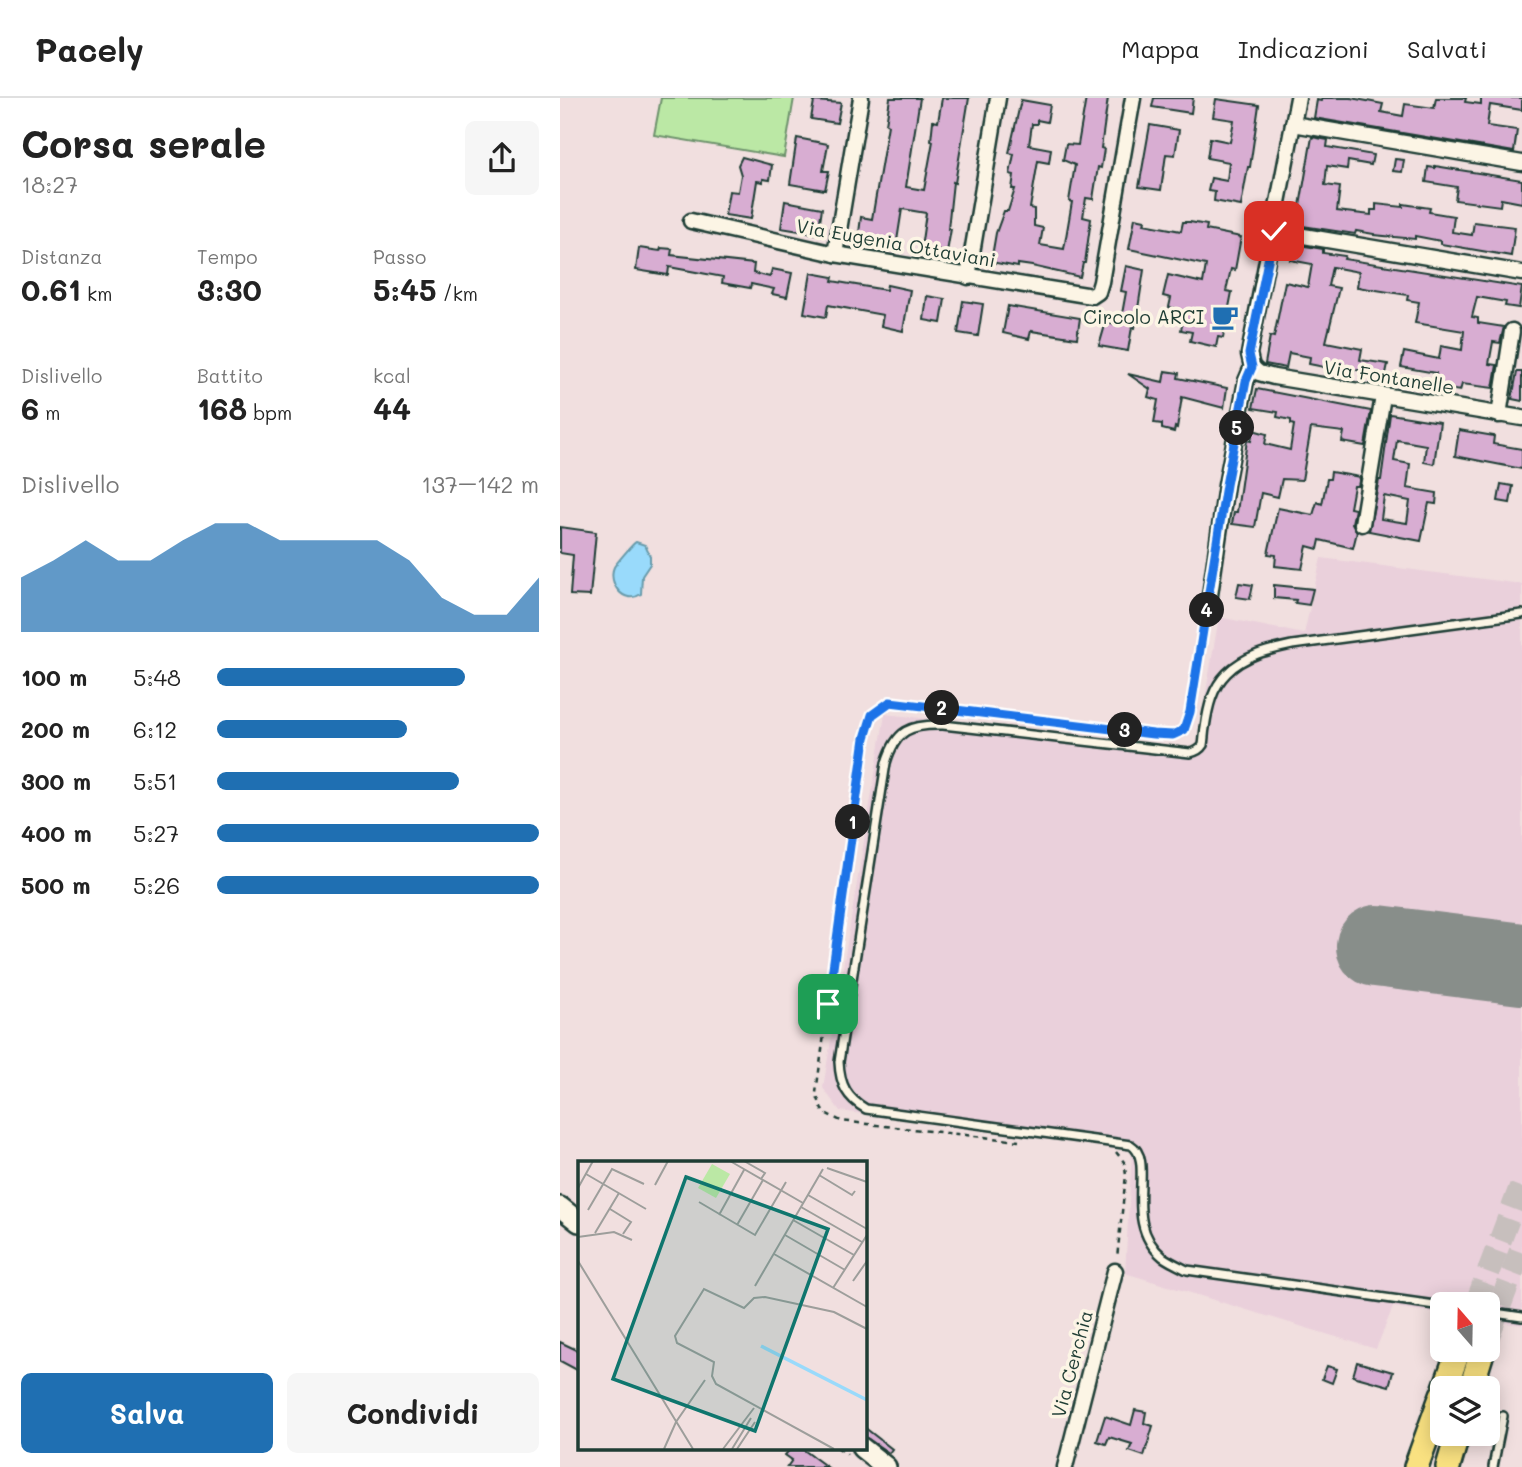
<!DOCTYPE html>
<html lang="it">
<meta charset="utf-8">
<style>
body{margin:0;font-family:Mali,sans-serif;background:#f6f6f6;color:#222;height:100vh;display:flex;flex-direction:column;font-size:26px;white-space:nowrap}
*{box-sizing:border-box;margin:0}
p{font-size:23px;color:#767676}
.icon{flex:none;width:38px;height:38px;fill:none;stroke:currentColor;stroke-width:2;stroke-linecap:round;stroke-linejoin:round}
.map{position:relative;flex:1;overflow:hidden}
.drawer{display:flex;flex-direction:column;background:#fff;width:560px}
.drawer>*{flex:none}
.needle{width:46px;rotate:340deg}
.controls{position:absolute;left:870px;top:1194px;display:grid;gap:14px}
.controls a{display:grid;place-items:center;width:70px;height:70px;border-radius:10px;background:#fff;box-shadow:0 4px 18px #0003;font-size:35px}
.pin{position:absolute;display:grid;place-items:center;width:60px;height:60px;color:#fff;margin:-30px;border-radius:14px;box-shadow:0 4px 10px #0006}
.km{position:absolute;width:35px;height:35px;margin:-18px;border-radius:50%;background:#222;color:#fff;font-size:19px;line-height:35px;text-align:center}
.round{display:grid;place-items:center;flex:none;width:74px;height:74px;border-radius:10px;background:#f6f6f6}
.headline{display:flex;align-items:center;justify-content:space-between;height:119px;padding:0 21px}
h1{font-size:38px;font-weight:700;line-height:52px}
.stats{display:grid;grid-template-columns:repeat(3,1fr);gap:10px;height:119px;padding:7px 21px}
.stats div{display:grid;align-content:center}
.stats b{font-size:30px;font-weight:700}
.stats small{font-size:19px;font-weight:400}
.stats p{font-size:19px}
.chart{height:196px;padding:14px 21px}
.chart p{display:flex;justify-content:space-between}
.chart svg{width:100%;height:126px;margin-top:7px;fill:#1f6fb2;opacity:.7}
.primary-button{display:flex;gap:14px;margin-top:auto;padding:14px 21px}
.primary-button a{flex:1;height:80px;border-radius:10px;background:#1f6fb2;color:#fff;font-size:28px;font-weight:700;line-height:80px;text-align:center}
.primary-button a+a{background:#f6f6f6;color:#222}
ul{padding:0 21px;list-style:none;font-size:23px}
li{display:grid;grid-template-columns:112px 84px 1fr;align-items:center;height:52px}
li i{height:18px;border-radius:9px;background:#1f6fb2}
header{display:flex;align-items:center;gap:42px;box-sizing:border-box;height:98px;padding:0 35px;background:#fff;border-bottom:2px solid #e0e0e0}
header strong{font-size:33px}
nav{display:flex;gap:38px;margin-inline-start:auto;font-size:24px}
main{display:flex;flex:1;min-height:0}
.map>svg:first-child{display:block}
.built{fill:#ead0db}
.green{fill:#bbe8a5;stroke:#6d926c;stroke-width:2}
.water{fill:#99dafb;stroke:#689bab;stroke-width:2}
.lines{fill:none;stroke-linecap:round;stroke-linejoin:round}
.runway{stroke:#888e8a;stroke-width:82}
.building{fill:#d8add2;stroke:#1f3d34;stroke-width:2;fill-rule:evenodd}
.trunk-tunnel{stroke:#c7bfbd;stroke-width:23;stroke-dasharray:23 11;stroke-linecap:butt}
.service-casing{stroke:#1f3d34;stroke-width:12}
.minor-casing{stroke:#1f3d34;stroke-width:19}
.secondary-casing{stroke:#1f3d34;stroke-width:24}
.trunk-casing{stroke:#1f3d34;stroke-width:28}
.path{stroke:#1f3d34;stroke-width:2.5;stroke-dasharray:5 5;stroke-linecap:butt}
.service{stroke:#fcf5e5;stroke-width:7}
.minor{stroke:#fcf5e5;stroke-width:14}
.secondary{stroke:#fcf5e5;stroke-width:19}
.trunk{stroke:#f9e181;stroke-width:23}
.route-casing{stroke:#fff;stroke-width:14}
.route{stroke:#1a73e8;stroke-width:9}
.labels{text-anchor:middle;stroke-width:7;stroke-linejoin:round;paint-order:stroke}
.street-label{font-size:19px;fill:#1f3d34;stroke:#fcf5e5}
.poi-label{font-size:19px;fill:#1f3d34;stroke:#fcf5e5;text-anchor:end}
.inset-river{fill:none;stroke:#99dafb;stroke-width:3.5}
.inset-road{fill:none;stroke:#9d9e9b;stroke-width:2}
.view{fill:#0f766e;fill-opacity:0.15;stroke:#0f766e;stroke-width:3.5}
.inset-edge{fill:none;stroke:#1f3d34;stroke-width:3.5}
</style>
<header>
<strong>Pacely</strong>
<nav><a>Mappa</a><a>Indicazioni</a><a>Salvati</a></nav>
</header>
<main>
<section class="drawer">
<div class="headline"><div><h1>Corsa serale</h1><p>18:27</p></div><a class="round"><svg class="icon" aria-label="share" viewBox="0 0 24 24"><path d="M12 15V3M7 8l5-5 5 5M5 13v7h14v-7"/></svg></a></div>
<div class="stats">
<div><p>Distanza</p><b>0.61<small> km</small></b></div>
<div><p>Tempo</p><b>3:30</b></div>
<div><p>Passo</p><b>5:45<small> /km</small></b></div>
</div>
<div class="stats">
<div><p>Dislivello</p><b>6<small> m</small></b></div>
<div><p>Battito</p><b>168<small> bpm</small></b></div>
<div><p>kcal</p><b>44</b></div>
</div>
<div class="chart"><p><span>Dislivello</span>137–142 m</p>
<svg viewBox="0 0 160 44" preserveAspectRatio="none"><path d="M0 44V25L10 19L20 12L30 19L40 19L50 12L60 6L70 6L80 12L90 12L100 12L110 12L120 19L130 32L140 38L150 38L160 25V44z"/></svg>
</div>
<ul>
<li><b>100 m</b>5:48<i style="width:77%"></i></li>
<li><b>200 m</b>6:12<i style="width:59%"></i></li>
<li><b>300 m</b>5:51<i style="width:75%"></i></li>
<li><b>400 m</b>5:27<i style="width:100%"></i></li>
<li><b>500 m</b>5:26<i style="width:100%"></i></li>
</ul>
<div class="primary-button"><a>Salva</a><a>Condividi</a></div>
</section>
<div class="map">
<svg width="962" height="1369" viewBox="0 0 962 1369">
<rect width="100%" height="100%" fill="#f1dfdf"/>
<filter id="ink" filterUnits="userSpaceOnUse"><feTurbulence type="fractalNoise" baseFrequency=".0143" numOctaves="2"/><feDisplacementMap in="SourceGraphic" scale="14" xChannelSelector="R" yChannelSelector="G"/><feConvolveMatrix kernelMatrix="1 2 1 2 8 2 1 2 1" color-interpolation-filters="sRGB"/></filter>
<g filter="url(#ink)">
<!-- built -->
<polygon class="built" points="761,460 962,486 962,1227 928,1223 928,1206 882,1206 882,1216 833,1209 816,1251 565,1175 572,1052 280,1013 263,990 325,616 636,651 659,519 744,536"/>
<!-- green -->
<polygon class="green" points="101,0 234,0 224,59 94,37"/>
<!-- water -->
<path class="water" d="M76 444 85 447 90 458V466L82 478 81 496C64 508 47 485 54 469 55 467 73 445 76 444Z"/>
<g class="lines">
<!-- runway -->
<polyline class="runway" points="817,848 962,866"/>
</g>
<!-- building -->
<g class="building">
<polygon points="330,0 360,0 346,89 364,92 373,43 371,42 373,23 378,24 382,0 409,0 395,85 393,84 388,131 391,131 387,154 361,150 366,115 342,111 336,149 298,143 301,119 312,121 328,27 326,26"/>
<polygon points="526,0 548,0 541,50 544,51 541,70 538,69 533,101 526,100 523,119 531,121 525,165 523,165 520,179 472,168 458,166 458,169 431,164 436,135 444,113 448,113 455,91 452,91 454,77 450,76 454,56 449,55 461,2 490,7 487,24 477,22 477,26 472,26 469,47 491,51 489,65 478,63 470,110 474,111 474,128 483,130 480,147 504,151 512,104 509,103 515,67 503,62 506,46 518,47"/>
<polygon points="594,0 633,0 631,15 592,9"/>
<polygon points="762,0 791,0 823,6 821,14 843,18 845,6 874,10 876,0 906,0 905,4 921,6 921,0 962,0 962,12 930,7 927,28 957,32 954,54 754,20 757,2 761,3"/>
<polygon points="656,1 699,7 690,69 688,69 681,108 654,103 655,94 648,93 651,80 667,83 669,64 647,60 650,40 670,44 674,22 653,19"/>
<polygon points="254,3 281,5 277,25 251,21"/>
<polygon points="590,27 619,32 615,57 606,56 601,92 579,89"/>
<polygon points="752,39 768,42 767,49 813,57 811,67 788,63 787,71 767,68 765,87 780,89 777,113 811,117 811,112 816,112 816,106 843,109 843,106 870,110 869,114 894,118 892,134 912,137 914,124 955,129 951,158 881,146 881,143 855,138 855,141 814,137 814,136 796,133 795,136 736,127 734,124 737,108 740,108"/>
<polygon points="237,40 268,46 263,73 269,73 265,92 230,86"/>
<polygon points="182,59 212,67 210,82 203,81 203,84 197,83 191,121 165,117 169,93 178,94 181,77 178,67"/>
<polygon points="835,61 844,62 842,74 833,73"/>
<polygon points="875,68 962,82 962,105 941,101 940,108 895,102 897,89 866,84 868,69 875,70"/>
<polygon points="225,103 262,110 258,136 221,130"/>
<polygon points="575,120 585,122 584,126 621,133 623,124 630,124 647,127 646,132 681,139 675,172 671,171 666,193 672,194 663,240 658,239 656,249 630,243 632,234 621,232 623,223 616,221 617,211 609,209 611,200 603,198 608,177 643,185 646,167 569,151"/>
<polygon points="733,146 763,151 763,155 785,158 784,161 962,189 959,210 945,208 946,204 917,199 912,219 918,220 918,225 944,229 940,245 933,244 929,266 937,267 933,290 902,286 900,293 874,289 876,275 841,269 844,254 879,261 881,248 902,252 904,233 855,225 859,204 847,202 848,197 797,189 799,174 772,169 768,188 779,190 766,244 802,251 800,262 828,266 825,280 807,277 807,274 769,266 769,270 749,266 750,259 729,255 726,270 705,266 710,238 714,239 725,184 748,189 752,166 730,162"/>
<polygon points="79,150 100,153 101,150 112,151 111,157 194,166 193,175 210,179 212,171 232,175 227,199 212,196 214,191 191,186 190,190 162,185 163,179 109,169 108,177 76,172"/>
<polygon points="566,168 584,172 575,230 572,229 568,253 539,248 546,224 560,227 566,194 561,193"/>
<polygon points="251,175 273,179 272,183 326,192 327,187 350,192 343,233 321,228 323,217 268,207 266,219 244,215"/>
<polygon points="367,198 385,201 381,225 364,222"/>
<polygon points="403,203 423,206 418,238 398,235"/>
<polygon points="448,208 520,220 517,240 471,233 469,241 443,235"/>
<polygon points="605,273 619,275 618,280 667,290 664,310 622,299 617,330 615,329 614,334 602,331 602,326 594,325 598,302 588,299 590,291 568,276 603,284"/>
<polygon points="957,274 962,274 962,303 952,301"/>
<polygon points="697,291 811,313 805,348 782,344 784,334 751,330 742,382 722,381 718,399 701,395 695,429 672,426 674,414 677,414 687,342 691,343 693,332 707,336 705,346 730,352 734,327 731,326 731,322 717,319 718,314 693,310"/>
<path d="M830 316 880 324 874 366 864 364 866 347 837 342 834 363 850 366 847 390 877 395 876 406 869 405 861 443 809 433 819 382H821ZM824 398 850 403 847 425 821 421Z"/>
<polygon points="899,332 934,338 933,346 962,351 962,371 895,358"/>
<polygon points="771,374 800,379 798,388 794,388 790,410 795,411 792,425 797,434 793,450 760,442 758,451 747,448 742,471 715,468 716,457 708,456 718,410 753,417 757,404 762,406 767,381 770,381"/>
<polygon points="941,386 953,388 950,405 938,403"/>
<polygon points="0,429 36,434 30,498 10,497 13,457 0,455"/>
<polygon points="679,485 693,487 690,501 676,499"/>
<polygon points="714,487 753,491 749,507 735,505 736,502 714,500"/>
<polygon points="0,1244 19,1253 19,1273 0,1263"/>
<polygon points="797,1264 833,1274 829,1288 793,1278"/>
<polygon points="767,1268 777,1271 772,1285 762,1281"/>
<polygon points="575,1312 586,1314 584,1325 593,1328 584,1358 569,1353 572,1346 549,1339 546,1346 537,1343 545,1318 571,1327"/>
<polygon points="304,1329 332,1351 329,1355 304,1338"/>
<polygon points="231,1350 241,1350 267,1369 227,1369 232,1362 225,1357"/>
</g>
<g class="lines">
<!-- trunk-tunnel -->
<g class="trunk-tunnel">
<polyline points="916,1206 962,1085"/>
<polyline points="928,1239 962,1149"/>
</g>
<defs>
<g id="service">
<path d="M882 1208 627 1172C619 1168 610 1164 603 1159 560 1124 597 1063 571 1047L306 1011C287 1000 280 987 279 964L326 665C336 632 350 626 383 627L630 655C635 654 640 652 643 647 644 642 644 635 645 630 648 609 652 590 667 575 685 557 709 552 732 547L962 516"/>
<polyline points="928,1214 962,1219"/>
<polyline points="933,1369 943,1318"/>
</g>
<g id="minor">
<polyline points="733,26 962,65"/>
<polyline points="131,123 275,156 532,198 538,194 541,184 573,0"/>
<polyline points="714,133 962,175"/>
<polyline points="275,156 301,0"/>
<polyline points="408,179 438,0"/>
<polyline points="692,269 699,275 714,279 962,320"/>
<polyline points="939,317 952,233"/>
<polyline points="802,426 823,298"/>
<polyline points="649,504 666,387 686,283 692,269 689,256 738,0"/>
<polyline points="505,1369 555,1173"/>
</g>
<g id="secondary">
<polyline points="0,1109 19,1124"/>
<polyline points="302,1350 326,1369"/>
</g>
<g id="trunk">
<polyline points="885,1290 899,1251"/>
<polyline points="911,1290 923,1251"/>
<polyline points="856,1369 882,1297"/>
<polyline points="888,1369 898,1335"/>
</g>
</defs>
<!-- service casing -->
<use href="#service" class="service-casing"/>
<!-- minor casing -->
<use href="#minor" class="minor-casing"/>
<!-- secondary casing -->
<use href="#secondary" class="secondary-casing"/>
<!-- trunk casing -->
<use href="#trunk" class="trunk-casing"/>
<!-- path -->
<g class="path">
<path d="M459 1043 281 1023 263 1014 256 995 305 640 312 617 330 604 592 636C601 636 613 639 620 635 633 627 643 535 647 516"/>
<polyline points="556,1054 564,1064 566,1077 557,1160"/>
<polyline points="278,1350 287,1356"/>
</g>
<!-- service -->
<use href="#service" class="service"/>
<!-- minor -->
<use href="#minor" class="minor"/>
<!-- secondary -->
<use href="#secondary" class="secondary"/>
<!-- trunk -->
<use href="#trunk" class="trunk"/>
</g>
</g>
<g class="lines" filter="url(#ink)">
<defs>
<polyline id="route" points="268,906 305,640 312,617 330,604 593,636 613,637 624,632 630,614 666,387 686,283 692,269 689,256 714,133"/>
</defs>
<!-- route casing -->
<use href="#route" class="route-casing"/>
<!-- route -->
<use href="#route" class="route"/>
</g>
<!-- icons -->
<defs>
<symbol id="cafe-bare" viewBox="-9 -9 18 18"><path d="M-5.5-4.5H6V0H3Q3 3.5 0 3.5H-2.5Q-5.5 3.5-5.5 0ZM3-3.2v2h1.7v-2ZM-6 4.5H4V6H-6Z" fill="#1f6fb2" stroke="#fcf5e5" stroke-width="2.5" paint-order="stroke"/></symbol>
</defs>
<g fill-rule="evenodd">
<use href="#cafe-bare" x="646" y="200" width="38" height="38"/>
</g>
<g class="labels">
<!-- street labels -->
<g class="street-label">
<text transform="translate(336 145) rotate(10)" y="7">Via Eugenia Ottaviani</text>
<text transform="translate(829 279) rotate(9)" y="7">Via Fontanelle</text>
<text transform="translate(512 1266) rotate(-75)" y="7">Via Cerchia</text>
</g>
<!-- poi labels -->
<g class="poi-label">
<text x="644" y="226">Circolo ARCI</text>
</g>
</g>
<!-- overview -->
<g transform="translate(18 1063)">
<rect width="289" height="289" fill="#f1dfdf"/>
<path d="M134 3 152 13 138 37 120 27Z" fill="#bbe8a5"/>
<path class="inset-river" d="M183 185 289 239"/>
<path class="inset-road" d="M152 0 225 42M166 0 187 12 183 18M249 7 289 21M8 13 68 48M241 14 274 34 277 30M77 24 90 0M0 27 15 0M230 34 289 68M121 41 177 74 208 21M223 46 284 81M32 48 53 61 45 73M10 49 34 8 66 23M141 54 166 9M215 59 276 94M159 64 185 19M17 72 41 32M207 74 267 109M0 76 36 71 54 79M196 93 289 146M0 100 115 288M275 120 289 100M177 125 245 8M255 127 289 74M0 238V265M86 288 98 261 127 219M145 288 176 247M154 288 173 257M159 288 177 261M256 288 138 223 134 215 136 201 99 182 97 175 126 128 166 147 176 137 187 136 256 151 289 168"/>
<path class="view" d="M108 16 250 68 177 270 35 218Z"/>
<rect width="289" height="289" class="inset-edge"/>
</g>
</svg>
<div class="controls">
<a><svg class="needle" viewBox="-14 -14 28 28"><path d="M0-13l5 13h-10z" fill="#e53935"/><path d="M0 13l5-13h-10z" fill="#767676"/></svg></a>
<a><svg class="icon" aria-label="layers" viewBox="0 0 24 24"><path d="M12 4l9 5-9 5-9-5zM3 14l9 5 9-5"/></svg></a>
</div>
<div class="pin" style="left:268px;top:906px;background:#1e9e55"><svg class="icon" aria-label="arrive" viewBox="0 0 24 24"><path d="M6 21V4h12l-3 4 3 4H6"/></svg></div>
<div class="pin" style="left:714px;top:133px;background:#d93025"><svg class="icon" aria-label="check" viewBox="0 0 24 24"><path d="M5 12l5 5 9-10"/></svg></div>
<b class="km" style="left:293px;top:724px">1</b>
<b class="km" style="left:382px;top:610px">2</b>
<b class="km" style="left:565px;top:632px">3</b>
<b class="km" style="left:647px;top:512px">4</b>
<b class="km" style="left:677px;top:330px">5</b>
</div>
</main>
